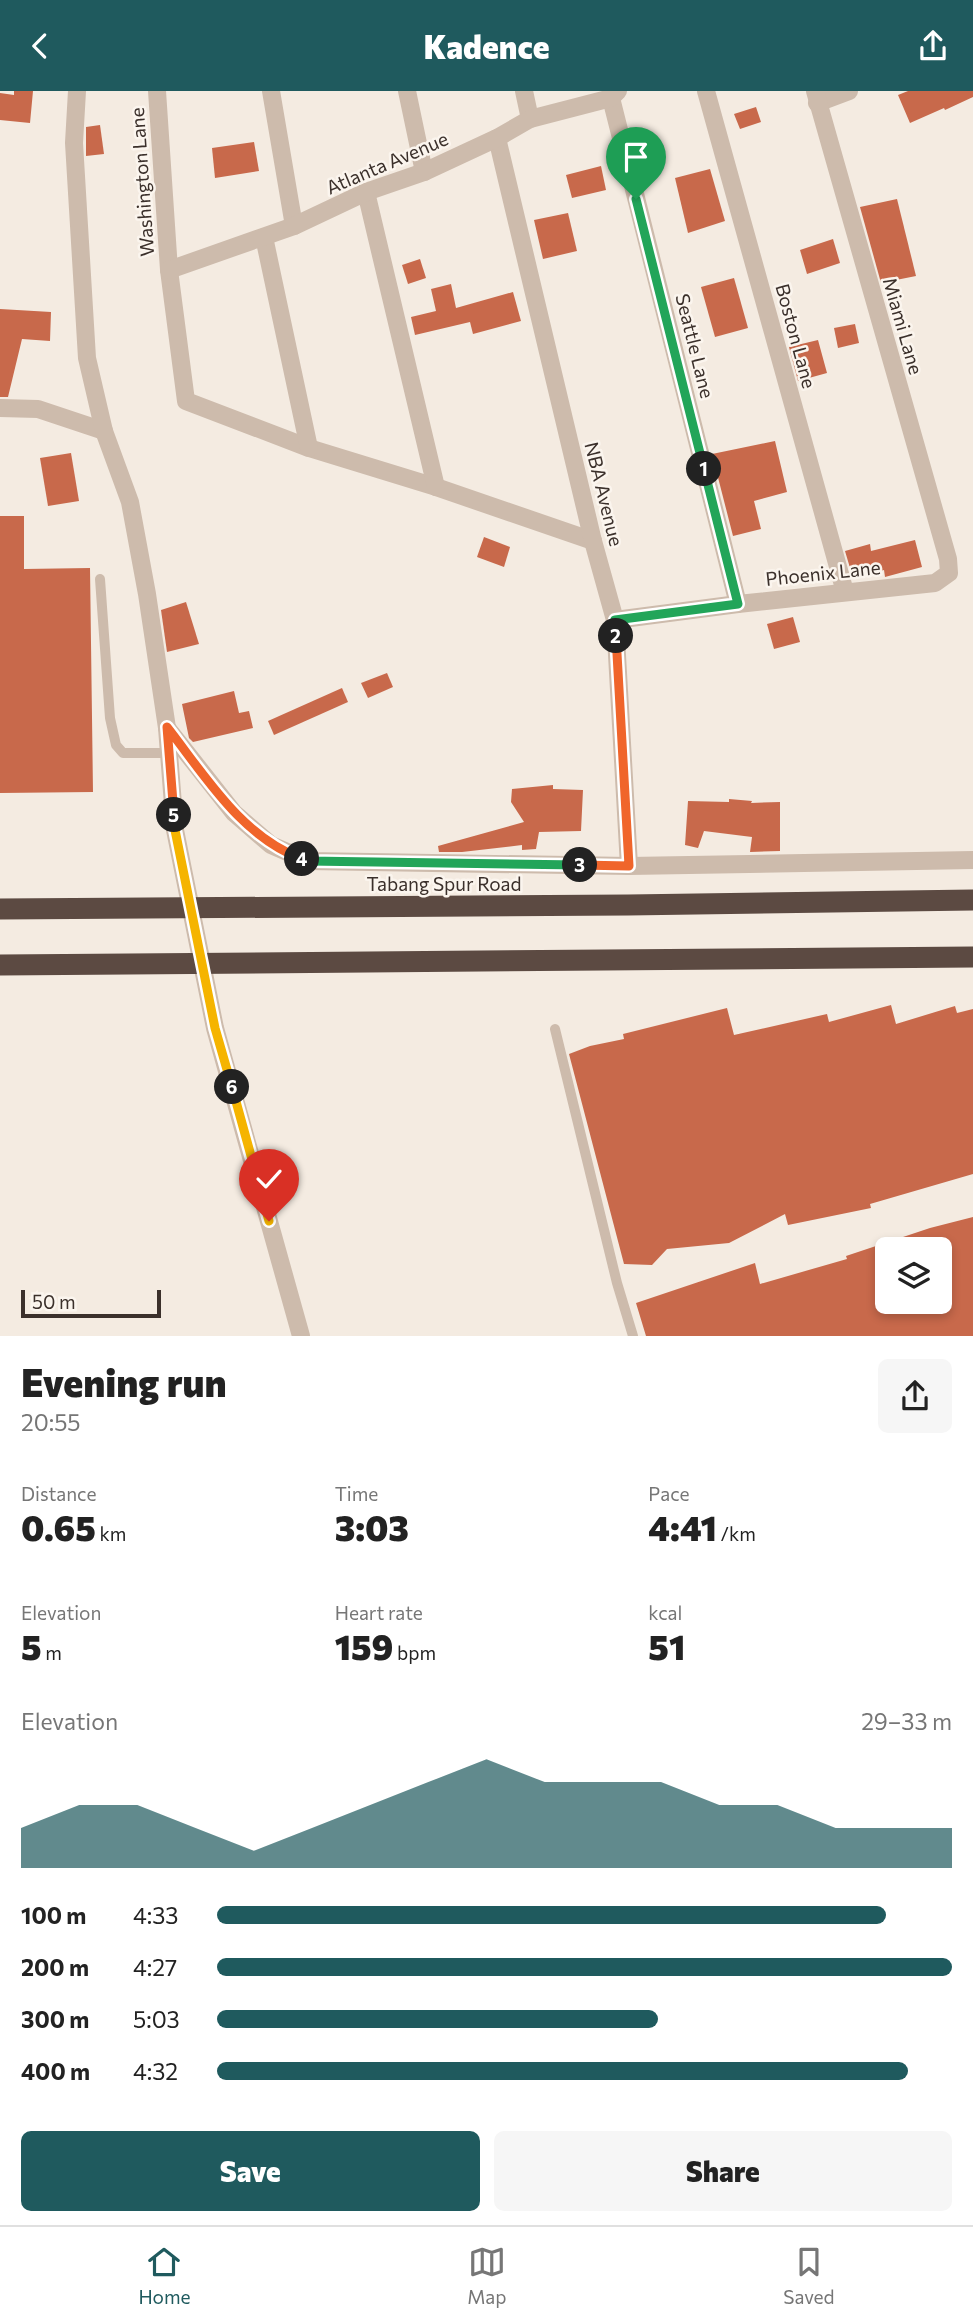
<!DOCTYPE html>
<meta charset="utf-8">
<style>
body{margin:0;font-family:Commissioner,sans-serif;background:#f6f6f6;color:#222;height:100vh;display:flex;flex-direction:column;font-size:26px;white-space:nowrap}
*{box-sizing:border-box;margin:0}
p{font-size:23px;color:#767676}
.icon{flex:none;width:38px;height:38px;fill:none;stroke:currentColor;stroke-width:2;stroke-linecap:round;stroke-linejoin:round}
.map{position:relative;height:1245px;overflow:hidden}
.details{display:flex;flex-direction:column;background:#fff;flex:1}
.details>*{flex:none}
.controls{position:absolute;left:875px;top:1146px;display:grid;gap:14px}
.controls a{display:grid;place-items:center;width:77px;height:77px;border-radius:10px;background:#fff;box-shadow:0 4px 10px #0003;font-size:35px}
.scale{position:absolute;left:21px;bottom:18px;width:140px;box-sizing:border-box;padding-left:7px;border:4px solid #3b302b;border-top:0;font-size:19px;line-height:24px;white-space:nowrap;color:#3b302b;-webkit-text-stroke:5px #fbf5ee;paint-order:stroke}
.pin{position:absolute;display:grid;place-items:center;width:60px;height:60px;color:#fff;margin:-72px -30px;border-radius:50% 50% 50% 0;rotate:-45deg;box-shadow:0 0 7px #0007}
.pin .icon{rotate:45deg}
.km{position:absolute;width:35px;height:35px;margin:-18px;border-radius:50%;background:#222;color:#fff;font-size:19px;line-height:35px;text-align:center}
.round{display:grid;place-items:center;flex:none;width:74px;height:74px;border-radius:10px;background:#f6f6f6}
.headline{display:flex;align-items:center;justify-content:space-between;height:119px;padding:0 21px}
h1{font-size:38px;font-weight:800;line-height:52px}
.metrics{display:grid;grid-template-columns:repeat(3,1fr);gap:10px;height:119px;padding:7px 21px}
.metrics div{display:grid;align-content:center}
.metrics b{font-size:35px;font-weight:800}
.metrics small{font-size:19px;font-weight:400}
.metrics p{font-size:19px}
.chart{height:196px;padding:14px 21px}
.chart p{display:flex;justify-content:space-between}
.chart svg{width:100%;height:126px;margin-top:7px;fill:#1f5a5e;opacity:.7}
.button{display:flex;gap:14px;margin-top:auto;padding:14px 21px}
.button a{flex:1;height:80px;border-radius:10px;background:#1f5a5e;color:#fff;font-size:28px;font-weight:800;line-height:80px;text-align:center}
.button a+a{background:#f6f6f6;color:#222}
ul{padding:0 21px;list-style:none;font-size:23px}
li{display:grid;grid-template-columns:112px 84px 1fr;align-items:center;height:52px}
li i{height:18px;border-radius:9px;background:#1f5a5e}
header{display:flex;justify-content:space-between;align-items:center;height:91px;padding:0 21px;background:#1f5a5e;color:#fff;font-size:32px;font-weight:800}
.menu{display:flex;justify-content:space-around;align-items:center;height:98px;border-top:2px solid #e0e0e0;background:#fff;font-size:19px;color:#767676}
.menu a{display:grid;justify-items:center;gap:4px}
.menu .current{color:#1f5a5e}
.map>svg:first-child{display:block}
.building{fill:#c8694b;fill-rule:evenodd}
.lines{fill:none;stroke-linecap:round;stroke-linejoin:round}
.service{stroke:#cdbbac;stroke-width:10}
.minor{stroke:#cdbbac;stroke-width:18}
.tertiary{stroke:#cdbbac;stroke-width:18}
.motorway{stroke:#5c4a42;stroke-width:21}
.split-1-casing{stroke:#fff;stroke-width:14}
.split-2-casing{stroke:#fff;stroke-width:14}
.split-3-casing{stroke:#fff;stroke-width:14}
.split-4-casing{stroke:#fff;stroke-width:14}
.split-5-casing{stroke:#fff;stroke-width:14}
.split-6-casing{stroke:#fff;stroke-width:14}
.split-7-casing{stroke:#fff;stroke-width:14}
.split-1{stroke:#22a559;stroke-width:9}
.split-2{stroke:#22a559;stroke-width:9}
.split-3{stroke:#f0652b;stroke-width:9}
.split-4{stroke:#22a559;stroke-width:9}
.split-5{stroke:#f0652b;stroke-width:9}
.split-6{stroke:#f5b400;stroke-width:9}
.split-7{stroke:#f5b400;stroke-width:9}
.labels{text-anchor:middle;stroke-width:5;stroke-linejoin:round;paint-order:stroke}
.street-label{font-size:19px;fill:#3b302b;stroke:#fbf5ee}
</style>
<header><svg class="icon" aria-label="back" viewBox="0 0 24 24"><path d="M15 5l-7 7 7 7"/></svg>Kadence<svg class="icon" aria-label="share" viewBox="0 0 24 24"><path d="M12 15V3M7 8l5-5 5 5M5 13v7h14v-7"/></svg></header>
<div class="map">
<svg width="973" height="1245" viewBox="0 0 973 1245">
<rect width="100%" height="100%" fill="#f4ebe1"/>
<!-- building -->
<g class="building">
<polygon points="14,0 33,0 30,32 0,29 0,2 14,4"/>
<polygon points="908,0 973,0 973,6 945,19 944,17 910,32 898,4"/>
<polygon points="756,16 761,31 740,38 734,23"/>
<polygon points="100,34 104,63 86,65 86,36"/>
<polygon points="254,51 259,80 215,87 212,57"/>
<polygon points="601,75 606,99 572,107 566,84"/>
<polygon points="710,78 725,130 688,142 675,87"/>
<polygon points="897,108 916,185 881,192 860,116"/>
<polygon points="568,122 577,160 543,168 534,129"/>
<polygon points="833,148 840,172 807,183 800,159"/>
<polygon points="420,168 426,187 408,193 402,174"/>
<polygon points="734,187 748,237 715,246 701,196"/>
<polygon points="451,193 456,217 513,201 521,230 473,243 470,231 415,244 411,226 436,220 431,198"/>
<polygon points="0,218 51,221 50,250 22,248 8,306 0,306"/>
<polygon points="855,233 859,252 838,257 834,237"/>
<polygon points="818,249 827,282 798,290 789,256"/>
<polygon points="775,350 787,401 754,410 761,438 733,445 712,363"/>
<polygon points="71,362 79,410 48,415 40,367"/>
<polygon points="0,425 24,425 24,478 90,477 93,701 0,702"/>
<polygon points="484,446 510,456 504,476 477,466"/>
<polygon points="915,449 922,476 885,486 884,479 853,487 845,460 870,453 871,460"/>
<polygon points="186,511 199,553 167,561 161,519"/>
<polygon points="793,526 800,551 774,558 767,533"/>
<polygon points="387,582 393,596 368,607 361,592"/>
<polygon points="342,597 348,611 274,644 268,630"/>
<polygon points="234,600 239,622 249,620 253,637 193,651 189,647 182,613"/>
<polygon points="553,694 553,698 583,699 581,740 539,741 536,758 522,759 522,754 462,761 439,761 438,755 524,731 511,711 512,698"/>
<polygon points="729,708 752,710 751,712 780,711 780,760 750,761 752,746 704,740 698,757 685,754 688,710 729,711"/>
<polygon points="891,914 896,933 955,915 957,922 973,918 973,1083 870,1113 871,1117 788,1134 785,1123 729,1152 667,1158 652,1174 624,1173 569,963 590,955 624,948 623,943 727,917 734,944 827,923 829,931"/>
<path d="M973 1126V1245H646L636 1212 755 1172 760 1193 847 1168 846 1165 930 1137ZM887 1158H940V1180L948 1211H887Z"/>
</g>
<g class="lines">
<!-- service -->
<g class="service">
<polyline points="100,488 110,627 116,654 123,662 170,662"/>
<polyline points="555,938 617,1192 633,1245"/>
</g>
<!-- minor -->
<g class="minor">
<polyline points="157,0 169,179 186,310 309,357 436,396 593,450"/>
<polyline points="271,0 294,135"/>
<polyline points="407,0 424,81"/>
<polyline points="524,0 530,28"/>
<polyline points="706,0 845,501"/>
<polyline points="611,7 738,513"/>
<polyline points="817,12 849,0"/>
<polyline points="497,47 593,450 615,529 629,775"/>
<polyline points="366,101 436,396"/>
<polyline points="264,146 309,357"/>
<polyline points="169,179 294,135 366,101 424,81 497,47 530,28 611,7 618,0"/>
<polyline points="0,317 38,318 104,340"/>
<polyline points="615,529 738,513 935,492 949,482 948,468 815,0"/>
<polyline points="167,637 234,722 271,754 308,770 629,775 973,769"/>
</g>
<!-- tertiary -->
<polyline class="tertiary" points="77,0 74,52 87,267 104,340 130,411 147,503 167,637 175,739 215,937 301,1245"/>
<!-- motorway -->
<g class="motorway">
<polyline points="0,818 628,814 973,809"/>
<polyline points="0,874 973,866"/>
</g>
</g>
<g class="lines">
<defs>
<polyline id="split-1" points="636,108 704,378"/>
<polyline id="split-2" points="616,545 615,529 738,513 704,378"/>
<polyline id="split-3" points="580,774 629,775 616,545"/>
<polyline id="split-4" points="302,768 308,770 580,774"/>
<path id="split-5" d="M174 724 167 636C206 686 241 745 302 768"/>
<polyline id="split-6" points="174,724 175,739 215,937 232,996"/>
<polyline id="split-7" points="232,996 269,1130"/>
</defs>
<!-- split-1 casing -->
<use href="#split-1" class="split-1-casing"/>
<!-- split-2 casing -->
<use href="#split-2" class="split-2-casing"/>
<!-- split-3 casing -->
<use href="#split-3" class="split-3-casing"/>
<!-- split-4 casing -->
<use href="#split-4" class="split-4-casing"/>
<!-- split-5 casing -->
<use href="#split-5" class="split-5-casing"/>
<!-- split-6 casing -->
<use href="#split-6" class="split-6-casing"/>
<!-- split-7 casing -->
<use href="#split-7" class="split-7-casing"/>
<!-- split-1 -->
<use href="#split-1" class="split-1"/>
<!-- split-2 -->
<use href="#split-2" class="split-2"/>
<!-- split-3 -->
<use href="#split-3" class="split-3"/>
<!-- split-4 -->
<use href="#split-4" class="split-4"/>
<!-- split-5 -->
<use href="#split-5" class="split-5"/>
<!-- split-6 -->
<use href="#split-6" class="split-6"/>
<!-- split-7 -->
<use href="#split-7" class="split-7"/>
</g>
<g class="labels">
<!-- street labels -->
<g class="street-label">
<text transform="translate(387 72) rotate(-23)" y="7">Atlanta Avenue</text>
<text transform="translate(142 91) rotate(-94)" y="7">Washington Lane</text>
<text transform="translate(903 235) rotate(74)" y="7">Miami Lane</text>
<text transform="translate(796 245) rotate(75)" y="7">Boston Lane</text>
<text transform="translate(695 255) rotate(76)" y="7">Seattle Lane</text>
<text transform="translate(604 403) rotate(76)" y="7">NBA Avenue</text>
<text transform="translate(823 482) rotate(-6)" y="7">Phoenix Lane</text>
<text x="444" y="800">Tabang Spur Road</text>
</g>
</g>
</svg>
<div class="controls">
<a><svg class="icon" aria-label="layers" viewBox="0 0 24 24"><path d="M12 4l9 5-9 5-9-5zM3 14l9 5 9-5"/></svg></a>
</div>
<div class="scale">50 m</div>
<div class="pin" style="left:636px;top:108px;background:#1e9e55"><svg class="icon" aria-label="arrive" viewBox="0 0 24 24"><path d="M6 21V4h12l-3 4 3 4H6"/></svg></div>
<div class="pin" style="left:269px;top:1130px;background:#d93025"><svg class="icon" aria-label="check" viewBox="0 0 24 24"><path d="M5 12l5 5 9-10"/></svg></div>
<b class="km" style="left:704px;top:378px">1</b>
<b class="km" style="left:616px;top:545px">2</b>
<b class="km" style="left:580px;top:774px">3</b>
<b class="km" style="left:302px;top:768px">4</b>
<b class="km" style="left:174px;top:724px">5</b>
<b class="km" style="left:232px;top:996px">6</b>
</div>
<section class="details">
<div class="headline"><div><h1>Evening run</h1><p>20:55</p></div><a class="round"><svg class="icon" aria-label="share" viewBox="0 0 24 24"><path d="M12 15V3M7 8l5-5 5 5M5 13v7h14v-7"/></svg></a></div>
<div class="metrics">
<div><p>Distance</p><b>0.65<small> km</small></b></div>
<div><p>Time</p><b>3:03</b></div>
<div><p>Pace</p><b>4:41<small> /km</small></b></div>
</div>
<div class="metrics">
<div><p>Elevation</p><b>5<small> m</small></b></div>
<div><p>Heart rate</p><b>159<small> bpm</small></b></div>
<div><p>kcal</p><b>51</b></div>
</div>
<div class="chart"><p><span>Elevation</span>29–33 m</p>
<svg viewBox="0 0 160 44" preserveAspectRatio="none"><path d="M0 44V30L10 22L20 22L30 30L40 38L50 30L60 22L70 14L80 6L90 14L100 14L110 14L120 22L130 22L140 30L150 30L160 30V44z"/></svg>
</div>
<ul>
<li><b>100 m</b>4:33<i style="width:91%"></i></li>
<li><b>200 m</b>4:27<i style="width:100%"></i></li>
<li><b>300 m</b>5:03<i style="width:60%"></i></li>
<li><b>400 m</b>4:32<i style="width:94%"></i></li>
</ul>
<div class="button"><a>Save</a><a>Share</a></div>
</section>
<nav class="menu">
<a class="current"><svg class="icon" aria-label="home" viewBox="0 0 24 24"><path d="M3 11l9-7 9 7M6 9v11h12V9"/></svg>Home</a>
<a><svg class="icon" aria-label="map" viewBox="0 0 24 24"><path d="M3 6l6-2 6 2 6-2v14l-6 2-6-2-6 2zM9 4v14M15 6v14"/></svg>Map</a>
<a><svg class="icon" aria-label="saved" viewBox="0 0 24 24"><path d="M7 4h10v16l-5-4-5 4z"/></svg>Saved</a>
</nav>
